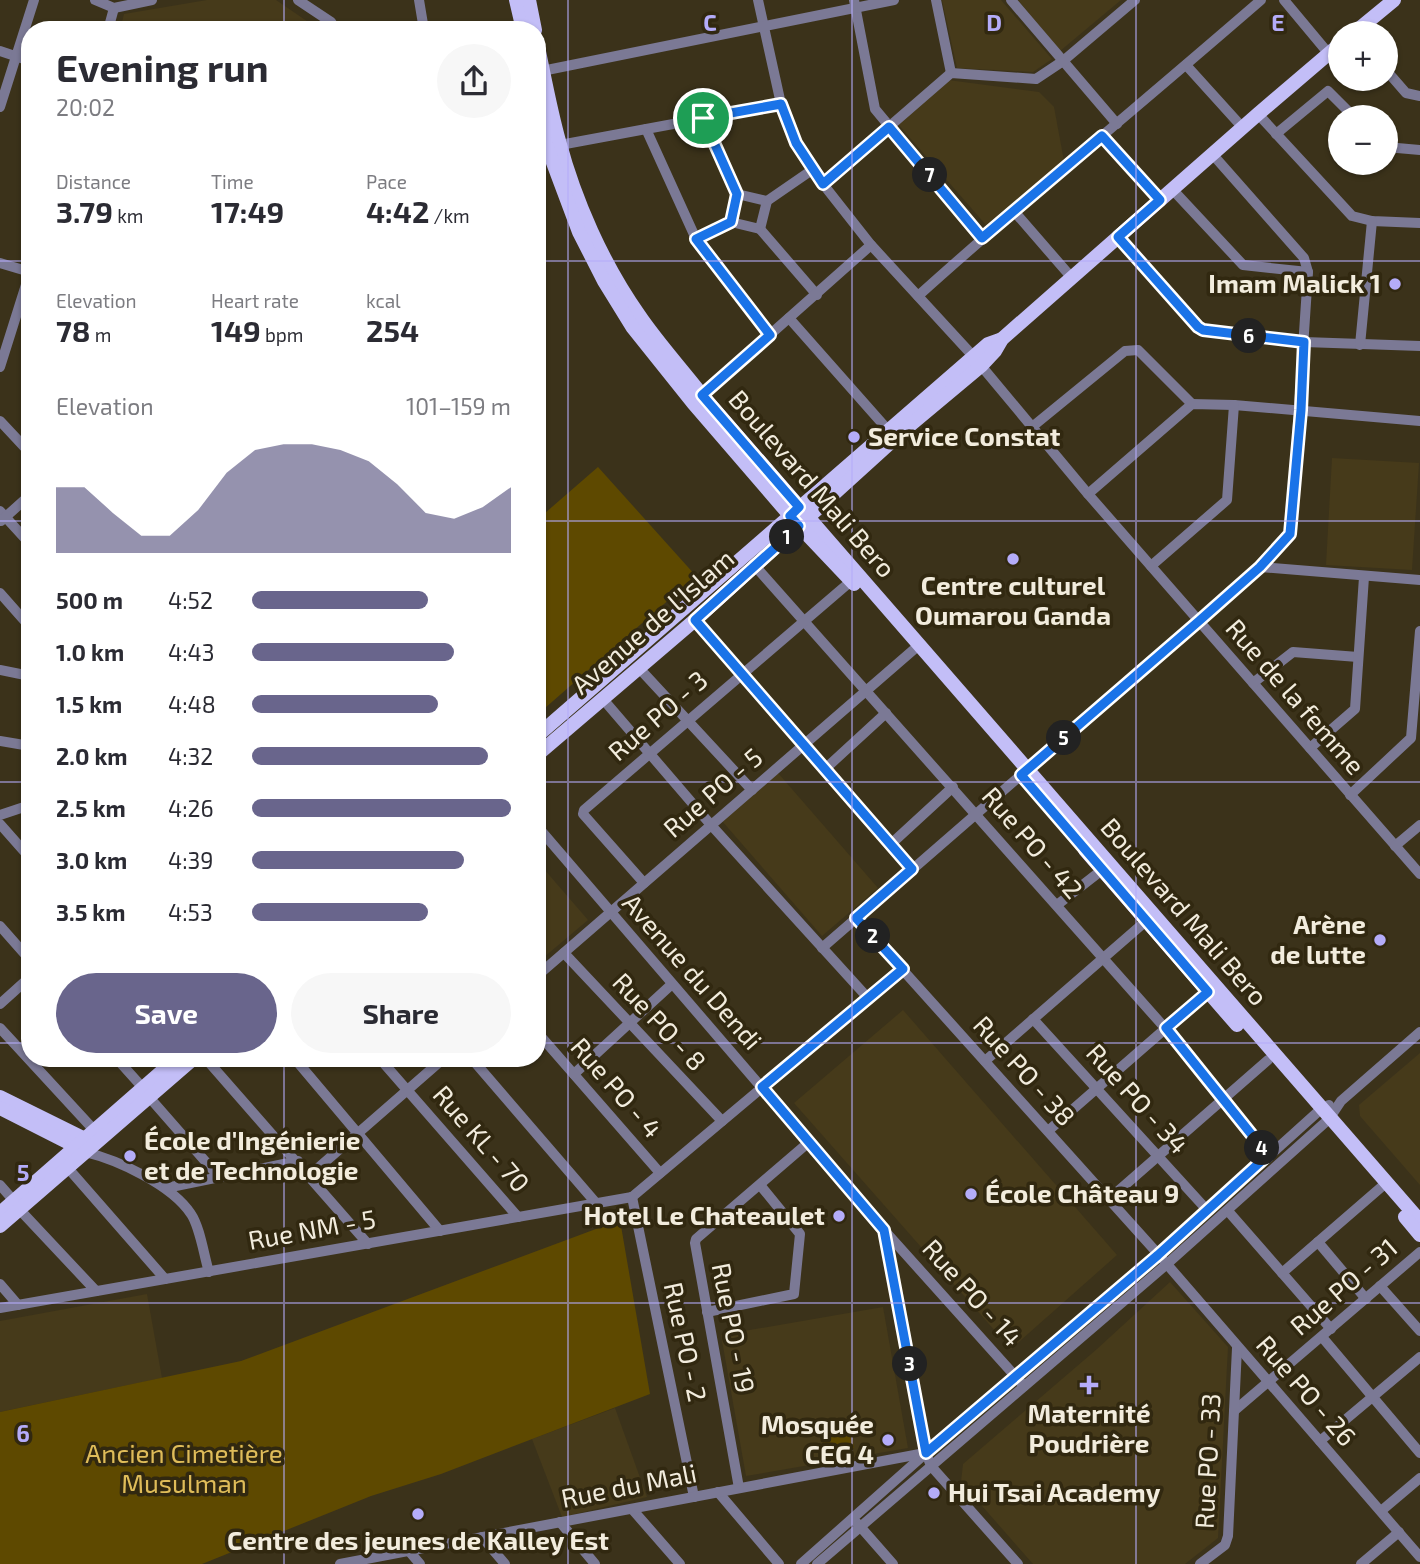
<!DOCTYPE html>
<meta charset="utf-8">
<style>
body{margin:0;font-family:"Exo 2",sans-serif;background:#f7f7f7;color:#2b2b33;height:100vh;display:flex;flex-direction:column;font-size:26px;white-space:nowrap}
*{box-sizing:border-box;margin:0}
p{font-size:23px;color:#7c7c81}
.icon{flex:none;width:38px;height:38px;fill:none;stroke:currentColor;stroke-width:2;stroke-linecap:round;stroke-linejoin:round}
.map{position:relative;flex:1;overflow:hidden}
.panel{position:absolute;left:21px;top:21px;width:525px;height:1046px;display:flex;flex-direction:column;background:#fff;border-radius:28px;box-shadow:0 2px 5px #0004}
.panel>*{flex:none}
.buttons{position:absolute;left:1328px;top:21px;display:grid;gap:14px}
.buttons a{display:grid;place-items:center;width:70px;height:70px;border-radius:50%;background:#fff;box-shadow:0 2px 5px #0004;font-size:35px}
.pin{position:absolute;display:grid;place-items:center;width:60px;height:60px;color:#fff;margin:-30px;border:4px solid #fff;border-radius:50%;box-shadow:0 2px 7px #0007}
.km{position:absolute;width:35px;height:35px;margin:-18px;border-radius:50%;background:#222;color:#fff;font-size:19px;line-height:35px;text-align:center}
.round{display:grid;place-items:center;flex:none;width:74px;height:74px;border-radius:37px;background:#f7f7f7}
.summary{display:flex;align-items:center;justify-content:space-between;height:119px;padding:0 35px}
h1{font-size:38px;font-weight:700;line-height:52px}
.figures{display:grid;grid-template-columns:repeat(3,1fr);gap:10px;height:119px;padding:7px 35px}
.figures div{display:grid;align-content:center}
.figures b{font-size:30px;font-weight:700}
.figures small{font-size:19px;font-weight:400}
.figures p{font-size:19px}
.chart{height:196px;padding:14px 35px}
.chart p{display:flex;justify-content:space-between}
.chart svg{width:100%;height:126px;margin-top:7px;fill:#69658c;opacity:.7}
.action{display:flex;gap:14px;margin-top:auto;padding:14px 35px}
.action a{flex:1;height:80px;border-radius:42px;background:#69658c;color:#fff;font-size:28px;font-weight:700;line-height:80px;text-align:center}
.action a+a{background:#f7f7f7;color:#2b2b33}
ul{padding:0 35px;list-style:none;font-size:23px}
li{display:grid;grid-template-columns:112px 84px 1fr;align-items:center;height:52px}
li i{height:18px;border-radius:9px;background:#69658c}
.map>svg:first-child{display:block}
.built{fill:#463a1a}
.green{fill:#5e4900}
.lines{fill:none;stroke-linecap:round;stroke-linejoin:round}
.minor{stroke:#7b7995;stroke-width:10}
.major{stroke:#c3bef7;stroke-width:14}
.route-casing{stroke:#fff;stroke-width:14}
.route{stroke:#1a73e8;stroke-width:9}
.grid{fill:none;stroke:#b4acf9;stroke-width:2;stroke-opacity:0.55}
.poi-dot{fill:#b4acf9;stroke:#312810;stroke-width:2.5}
.labels{text-anchor:middle;stroke-width:7;stroke-linejoin:round;paint-order:stroke}
.poi-label{font-size:26px;font-weight:bold;fill:#f2ecdd;stroke:#312810;text-anchor:end}
.street-label{font-size:26px;fill:#f2ecdd;stroke:#312810}
.park-label{font-size:26px;fill:#dfbc59;stroke:#312810}
.grid-label{font-size:23px;text-anchor:middle;font-weight:bold;fill:#b4acf9;stroke:#312810;stroke-width:7;stroke-linejoin:round;paint-order:stroke}
</style>
<div class="map">
<svg width="1420" height="1564" viewBox="0 0 1420 1564">
<rect width="100%" height="100%" fill="#3b321a"/>
<!-- built -->
<g class="built">
<polygon points="207,0 276,0 320,30 120,30 124,14"/>
<polygon points="942,0 1001,0 1052,59 1033,72 957,68"/>
<polygon points="1018,0 1121,0 1060,51"/>
<polygon points="948,80 1039,92 1054,107 1064,161 986,225 897,123"/>
<polygon points="1332,458 1419,463 1412,570 1326,565"/>
<polygon points="778,773 878,888 822,936 722,821"/>
<polygon points="537,861 588,920 537,963"/>
<polygon points="903,1010 1117,1255 1011,1349 794,1103"/>
<polygon points="1420,1053 1420,1185 1360,1116 1359,1105"/>
<polygon points="1170,1282 1228,1347 1218,1538 1185,1564 1033,1564 961,1482 963,1464 1097,1349"/>
<polygon points="147,1294 162,1378 0,1412 0,1321"/>
<polygon points="883,1307 908,1448 746,1476 721,1335"/>
<polygon points="615,1408 647,1497 562,1517 532,1439"/>
</g>
<!-- green -->
<g class="green">
<polygon points="598,467 696,576 537,715 537,520"/>
<polygon points="620,1220 650,1394 441,1474 371,1496 202,1564 0,1564 0,1412 241,1361"/>
<polygon points="851,1432 854,1448 826,1453 823,1437"/>
</g>
<g class="lines">
<!-- minor -->
<g class="minor">
<polyline points="95,0 114,8 152,0"/>
<polyline points="298,0 331,22 336,30"/>
<polyline points="419,0 424,30"/>
<polyline points="758,0 781,104 796,143 812,170 871,245 973,356 1088,494 1420,874"/>
<polyline points="854,0 875,109 982,238"/>
<polyline points="936,0 951,73"/>
<polyline points="1011,0 1117,124"/>
<polyline points="1284,0 1329,54"/>
<polyline points="108,30 114,8"/>
<polyline points="0,51 30,61"/>
<polyline points="1186,65 1243,128"/>
<polyline points="1386,70 1406,93 1420,96"/>
<polyline points="537,72 894,0"/>
<polyline points="0,107 34,0"/>
<polyline points="1258,114 1352,216 1372,221 1420,223"/>
<polyline points="703,118 737,194"/>
<polyline points="646,129 696,239 770,335"/>
<polyline points="1276,134 1328,91 1354,117"/>
<polyline points="1102,137 1160,200"/>
<polyline points="560,145 781,104"/>
<polyline points="1386,147 1420,150"/>
<polyline points="1214,156 1304,258 1308,272 1291,530 1287,538 1260,567"/>
<polyline points="823,184 951,73 1036,79 1063,61 1135,0"/>
<polyline points="1172,189 1243,265 1308,272"/>
<polyline points="1013,210 1072,278"/>
<polyline points="731,222 737,194 767,201"/>
<polyline points="760,229 817,295"/>
<polyline points="1118,237 1203,330 1304,342 1420,346"/>
<polyline points="696,239 731,222 760,229 767,201 812,170"/>
<polyline points="0,263 30,272"/>
<path d="M918 296C1030 195 1147 99 1261 0"/>
<polyline points="789,318 888,430"/>
<polyline points="1360,345 1372,221"/>
<polyline points="0,367 30,272"/>
<polyline points="702,395 871,245"/>
<polyline points="0,421 30,453"/>
<polyline points="1032,427 1125,351 1138,350 1192,404"/>
<polyline points="1088,494 1192,404 1234,405 1420,421"/>
<polyline points="0,511 30,544"/>
<polyline points="1,521 30,495"/>
<polyline points="755,566 1165,1028 1268,1155"/>
<polyline points="1151,566 1227,500 1234,405"/>
<polyline points="0,593 30,627"/>
<polyline points="695,620 912,869"/>
<polyline points="638,667 752,790"/>
<polyline points="0,670 30,676"/>
<polyline points="1253,683 1293,652 1358,657"/>
<polyline points="602,698 711,825 868,998"/>
<polyline points="0,741 30,746"/>
<polyline points="1310,748 1355,709 1364,577"/>
<polyline points="825,769 886,713"/>
<polyline points="1027,769 1260,567 1420,580"/>
<polyline points="1350,795 1411,738 1420,631"/>
<polyline points="0,815 30,805"/>
<polyline points="0,824 30,858"/>
<polyline points="537,826 884,1230 1024,1386"/>
<polyline points="891,844 953,787"/>
<polyline points="1395,846 1420,825"/>
<polyline points="644,883 583,814 584,810 857,576"/>
<polyline points="1057,905 1102,870"/>
<polyline points="856,918 1159,1255 1420,1557"/>
<polyline points="0,926 30,960"/>
<polyline points="822,948 1021,775"/>
<polyline points="564,953 722,1121"/>
<polyline points="537,976 919,645"/>
<polyline points="0,1004 30,977"/>
<polyline points="1033,1019 1207,1210"/>
<polyline points="0,1028 94,1130"/>
<polyline points="537,1032 660,1173"/>
<polyline points="117,1059 143,1088"/>
<polyline points="206,1059 368,1244"/>
<polyline points="295,1059 440,1231"/>
<polyline points="380,1059 518,1217"/>
<polyline points="472,1059 596,1203"/>
<polyline points="985,1061 1146,921"/>
<polyline points="574,1074 672,984"/>
<polyline points="149,1097 219,1177"/>
<polyline points="1048,1131 1212,988"/>
<path d="M85 1152C118 1160 172 1185 191 1214 200 1227 204 1256 209 1272"/>
<polyline points="67,1167 165,1279"/>
<polyline points="310,1175 443,1059"/>
<polyline points="0,1185 14,1201"/>
<polyline points="166,1188 298,1161"/>
<polyline points="632,1197 903,969"/>
<polyline points="632,1197 694,1497"/>
<polyline points="1109,1199 1268,1060"/>
<polyline points="19,1209 96,1291"/>
<polyline points="1228,1211 1331,1329"/>
<polyline points="885,1232 926,1453 931,1466 1018,1564"/>
<polyline points="1318,1242 1366,1299"/>
<polyline points="1282,1273 1386,1183"/>
<polyline points="0,1284 18,1305"/>
<polyline points="1380,1286 1420,1331"/>
<polyline points="0,1308 632,1197"/>
<polyline points="707,1312 794,1294 800,1234 760,1185"/>
<polyline points="1322,1337 1420,1453"/>
<polyline points="1234,1411 1420,1252"/>
<polyline points="1320,1441 1420,1357"/>
<polyline points="739,1488 695,1243 696,1239 809,1142"/>
<polyline points="718,1492 779,1564"/>
<polyline points="632,1509 680,1564"/>
<polyline points="1381,1511 1420,1478"/>
<polyline points="560,1522 595,1564"/>
<polyline points="857,1523 893,1564"/>
<polyline points="482,1537 505,1564"/>
<polyline points="409,1551 420,1564"/>
<polyline points="340,1564 925,1453"/>
<polyline points="801,1564 926,1453 1159,1255 1321,1109 1329,1105"/>
<polyline points="817,1564 1167,1264 1329,1119 1341,1101 1420,1032"/>
<polyline points="1200,1564 1225,1545 1228,1536 1237,1348"/>
<polyline points="1361,1564 1399,1532"/>
</g>
<!-- major -->
<g class="major">
<polyline points="516,0 523,30"/>
<polyline points="529,0 535,30"/>
<polyline points="1354,33 1394,0"/>
<path d="M537 42C544 75 550 109 559 141 575 201 603 264 639 315 658 343 681 368 702 395L1420 1221"/>
<polyline points="537,101 546,144 579,232 604,281 633,328 693,403 799,526 854,584"/>
<polyline points="537,736 988,344 1002,339"/>
<polyline points="537,755 695,620 902,432 981,366 995,351 1002,339 1258,114 1340,44"/>
<polyline points="1085,850 1237,1025"/>
<polyline points="0,1097 89,1141"/>
<polyline points="0,1108 81,1149"/>
<polyline points="0,1213 176,1059"/>
<polyline points="1405,1217 1420,1235"/>
<polyline points="0,1226 193,1059"/>
</g>
</g>
<g class="lines">
<defs>
<polygon id="route" points="781,104 796,143 823,184 889,127 982,238 1102,136 1160,200 1118,237 1198,327 1203,330 1304,342 1301,410 1290,534 1260,567 1199,621 1021,775 1208,992 1166,1028 1268,1155 1158,1255 926,1453 884,1230 762,1087 903,969 856,918 912,869 695,620 799,526 790,516 799,507 702,395 770,335 696,239 731,222 737,194 703,118"/>
</defs>
<!-- route casing -->
<use href="#route" class="route-casing"/>
<!-- route -->
<use href="#route" class="route"/>
</g>
<!-- grid -->
<path class="grid" d="M284 0V30M568 0V1564M852 0V1564M1136 0V1564M0 261H30M537 261H1420M0 521H30M537 521H1420M0 782H30M537 782H1420M0 1043H30M537 1043H1420M284 1059V1564M0 1303H1420"/>
<!-- markers -->
<g class="poi-dot">
<circle cx="1395" cy="284" r="7"/>
<circle cx="854" cy="437" r="7"/>
<circle cx="1013" cy="559" r="7"/>
<circle cx="1380" cy="940" r="7"/>
<circle cx="130" cy="1156" r="7"/>
<circle cx="971" cy="1194" r="7"/>
<circle cx="839" cy="1216" r="7"/>
<path d="M1085.5 1374.5h7v7h7v7h-7v7h-7v-7h-7v-7h7z"/>
<circle cx="888" cy="1440" r="7"/>
<circle cx="934" cy="1493" r="7"/>
<circle cx="418" cy="1514" r="7"/>
</g>
<g class="labels">
<!-- poi labels -->
<g class="poi-label">
<text x="1381" y="293">Imam Malick 1</text>
<text x="868" y="446" text-anchor="start">Service Constat</text>
<text x="1013" y="595" text-anchor="middle">Centre culturel<tspan x="1013" dy="30">Oumarou Ganda</tspan></text>
<text x="1366" y="934">Arène<tspan x="1366" dy="30">de lutte</tspan></text>
<text x="144" y="1150" text-anchor="start">École d'Ingénierie<tspan x="144" dy="30">et de Technologie</tspan></text>
<text x="985" y="1203" text-anchor="start">École Château 9</text>
<text x="825" y="1225">Hotel Le Chateaulet</text>
<text x="1089" y="1423" text-anchor="middle">Maternité<tspan x="1089" dy="30">Poudrière</tspan></text>
<text x="874" y="1434">Mosquée<tspan x="874" dy="30">CEG 4</tspan></text>
<text x="948" y="1502" text-anchor="start">Hui Tsai Academy</text>
<text x="418" y="1550" text-anchor="middle">Centre des jeunes de Kalley Est</text>
</g>
<!-- street labels -->
<g class="street-label">
<text transform="translate(812 484) rotate(49)" y="9">Boulevard Mali Bero</text>
<text transform="translate(653 622) rotate(-41)" y="9">Avenue de l'Islam</text>
<text transform="translate(1295 697) rotate(49)" y="9">Rue de la femme</text>
<text transform="translate(658 716) rotate(-41)" y="9">Rue PO - 3</text>
<text transform="translate(713 793) rotate(-41)" y="9">Rue PO - 5</text>
<text transform="translate(1032 843) rotate(49)" y="9">Rue PO - 42</text>
<text transform="translate(1184 912) rotate(49)" y="9">Boulevard Mali Bero</text>
<text transform="translate(692 972) rotate(49)" y="9">Avenue du Dendi</text>
<text transform="translate(659 1022) rotate(47)" y="9">Rue PO - 8</text>
<text transform="translate(1024 1071) rotate(48)" y="9">Rue PO - 38</text>
<text transform="translate(616 1088) rotate(49)" y="9">Rue PO - 4</text>
<text transform="translate(1137 1099) rotate(48)" y="9">Rue PO - 34</text>
<text transform="translate(481 1139) rotate(49)" y="9">Rue KL - 70</text>
<text transform="translate(312 1230) rotate(-10)" y="9">Rue NM - 5</text>
<text transform="translate(1344 1287) rotate(-41)" y="9">Rue PO - 31</text>
<text transform="translate(972 1293) rotate(48)" y="9">Rue PO - 14</text>
<text transform="translate(733 1328) rotate(79)" y="9">Rue PO - 19</text>
<text transform="translate(685 1342) rotate(78)" y="9">Rue PO - 2</text>
<text transform="translate(1306 1391) rotate(49)" y="9">Rue PO - 26</text>
<text transform="translate(1208 1461) rotate(-87)" y="9">Rue PO - 33</text>
<text transform="translate(629 1486) rotate(-11)" y="9">Rue du Mali</text>
</g>
<!-- park labels -->
<g class="park-label">
<text x="184" y="1463">Ancien Cimetière<tspan x="184" dy="30">Musulman</tspan></text>
</g>
</g>
<g class="grid-label">
<text x="710" y="31">C</text>
<text x="994" y="31">D</text>
<text x="1278" y="31">E</text>
<text x="23" y="1181">5</text>
<text x="23" y="1442">6</text>
</g>
</svg>
<div class="buttons">
<a>+</a>
<a>−</a>
</div>
<div class="pin" style="left:703px;top:118px;background:#1e9e55"><svg class="icon" aria-label="arrive" viewBox="0 0 24 24"><path d="M6 21V4h12l-3 4 3 4H6"/></svg></div>
<b class="km" style="left:787px;top:537px">1</b>
<b class="km" style="left:873px;top:936px">2</b>
<b class="km" style="left:910px;top:1364px">3</b>
<b class="km" style="left:1262px;top:1148px">4</b>
<b class="km" style="left:1064px;top:738px">5</b>
<b class="km" style="left:1249px;top:336px">6</b>
<b class="km" style="left:930px;top:175px">7</b>
<section class="panel">
<div class="summary"><div><h1>Evening run</h1><p>20:02</p></div><a class="round"><svg class="icon" aria-label="share" viewBox="0 0 24 24"><path d="M12 15V3M7 8l5-5 5 5M5 13v7h14v-7"/></svg></a></div>
<div class="figures">
<div><p>Distance</p><b>3.79<small> km</small></b></div>
<div><p>Time</p><b>17:49</b></div>
<div><p>Pace</p><b>4:42<small> /km</small></b></div>
</div>
<div class="figures">
<div><p>Elevation</p><b>78<small> m</small></b></div>
<div><p>Heart rate</p><b>149<small> bpm</small></b></div>
<div><p>kcal</p><b>254</b></div>
</div>
<div class="chart"><p><span>Elevation</span>101–159 m</p>
<svg viewBox="0 0 160 44" preserveAspectRatio="none"><path d="M0 44V21L10 21L20 30L30 38L40 38L50 29L60 16L70 8L80 6L90 6L100 8L110 12L120 20L130 30L140 32L150 28L160 21V44z"/></svg>
</div>
<ul>
<li><b>500 m</b>4:52<i style="width:68%"></i></li>
<li><b>1.0 km</b>4:43<i style="width:78%"></i></li>
<li><b>1.5 km</b>4:48<i style="width:72%"></i></li>
<li><b>2.0 km</b>4:32<i style="width:91%"></i></li>
<li><b>2.5 km</b>4:26<i style="width:100%"></i></li>
<li><b>3.0 km</b>4:39<i style="width:82%"></i></li>
<li><b>3.5 km</b>4:53<i style="width:68%"></i></li>
</ul>
<div class="action"><a>Save</a><a>Share</a></div>
</section>
</div>
